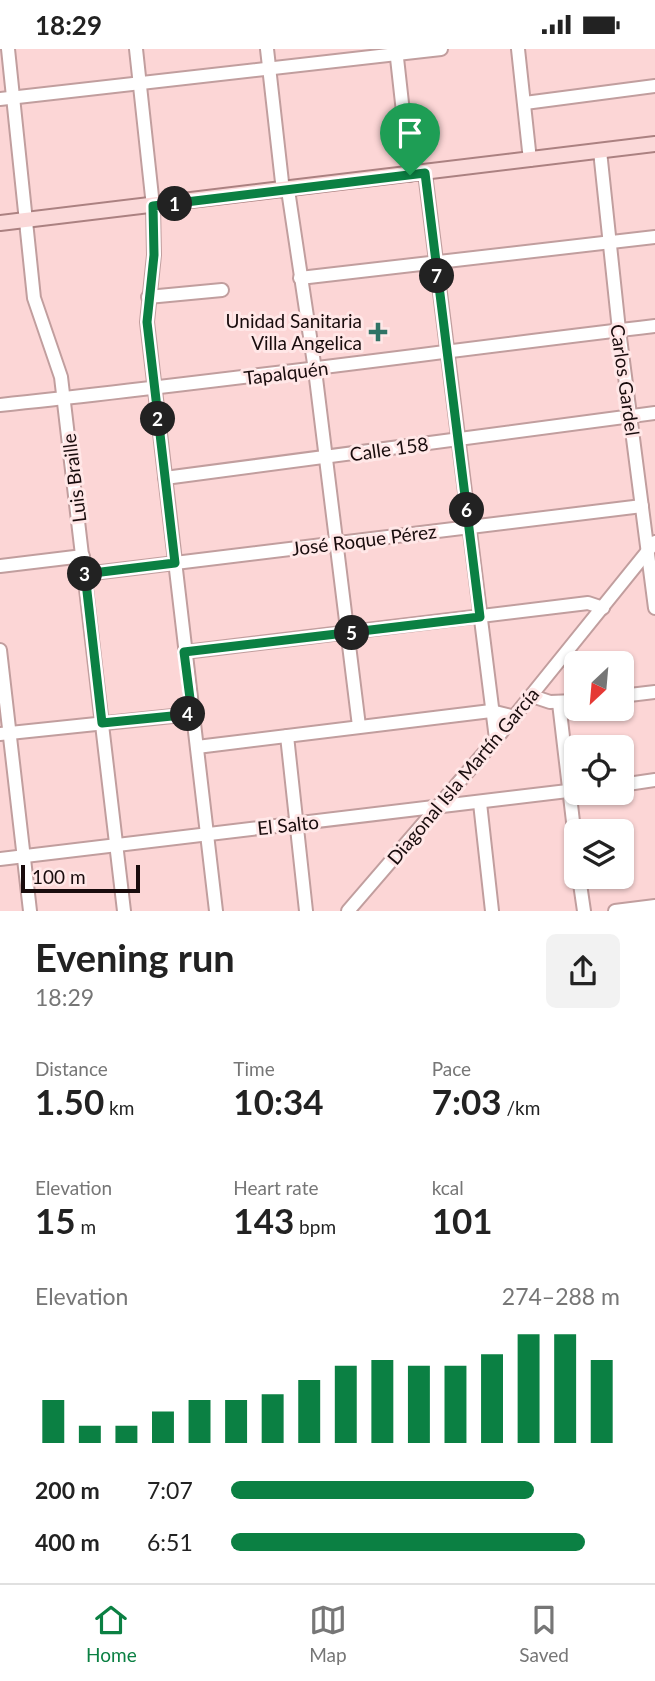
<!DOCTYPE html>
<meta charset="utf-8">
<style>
body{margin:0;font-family:Lato,sans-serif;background:#f2f2f2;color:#222;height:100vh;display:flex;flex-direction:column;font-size:26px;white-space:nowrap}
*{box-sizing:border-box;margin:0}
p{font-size:23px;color:#767676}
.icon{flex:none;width:38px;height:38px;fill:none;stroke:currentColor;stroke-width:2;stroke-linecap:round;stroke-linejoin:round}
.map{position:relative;height:862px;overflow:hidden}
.sheet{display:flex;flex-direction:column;background:#fff;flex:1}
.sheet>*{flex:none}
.needle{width:46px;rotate:206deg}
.controls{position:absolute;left:564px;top:602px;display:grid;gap:14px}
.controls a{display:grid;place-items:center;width:70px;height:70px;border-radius:10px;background:#fff;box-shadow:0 2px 5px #0004;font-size:35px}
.scale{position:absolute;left:21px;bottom:18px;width:119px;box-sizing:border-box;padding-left:7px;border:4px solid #190c0d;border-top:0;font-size:19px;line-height:24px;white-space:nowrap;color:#190c0d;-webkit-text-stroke:5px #ffe7e7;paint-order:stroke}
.pin{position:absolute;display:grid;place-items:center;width:60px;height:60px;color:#fff;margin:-72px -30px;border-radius:50% 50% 50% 0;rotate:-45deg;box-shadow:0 0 7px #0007}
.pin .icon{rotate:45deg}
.km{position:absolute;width:35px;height:35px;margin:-18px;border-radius:50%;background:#222;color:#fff;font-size:19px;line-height:35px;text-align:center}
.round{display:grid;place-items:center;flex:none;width:74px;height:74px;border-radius:10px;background:#f2f2f2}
.head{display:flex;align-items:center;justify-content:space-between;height:119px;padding:0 35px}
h1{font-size:38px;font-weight:700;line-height:52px}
.metrics{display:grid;grid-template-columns:repeat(3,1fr);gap:10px;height:119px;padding:7px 35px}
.metrics div{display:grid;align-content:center}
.metrics b{font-size:35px;font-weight:700}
.metrics small{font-size:19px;font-weight:400}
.metrics p{font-size:19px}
.chart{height:196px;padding:14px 35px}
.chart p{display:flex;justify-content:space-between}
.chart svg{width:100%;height:126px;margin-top:7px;stroke:#0b8043;stroke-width:6}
ul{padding:0 35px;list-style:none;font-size:23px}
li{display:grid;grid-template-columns:112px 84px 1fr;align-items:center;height:52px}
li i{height:18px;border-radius:9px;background:#0b8043}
.status{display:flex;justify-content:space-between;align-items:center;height:49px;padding:0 35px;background:#fff;direction:ltr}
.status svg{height:19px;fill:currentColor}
.dock{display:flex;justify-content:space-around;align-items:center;height:98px;border-top:2px solid #e0e0e0;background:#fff;font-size:19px;color:#767676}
.dock a{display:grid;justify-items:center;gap:4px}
.dock .selected{color:#0b8043}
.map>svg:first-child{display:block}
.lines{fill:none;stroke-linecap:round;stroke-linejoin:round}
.minor-casing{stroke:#c19e9e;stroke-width:16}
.major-casing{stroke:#ab8181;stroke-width:18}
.minor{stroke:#fff;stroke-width:12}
.major{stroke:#fbd9d9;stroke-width:14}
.route-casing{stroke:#fff;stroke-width:14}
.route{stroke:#0b8043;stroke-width:9}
.poi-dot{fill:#307365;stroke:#ffe7e7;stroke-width:2.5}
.labels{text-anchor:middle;stroke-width:6;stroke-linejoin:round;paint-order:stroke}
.poi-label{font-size:19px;fill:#190c0d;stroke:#ffe7e7;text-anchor:end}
.street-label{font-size:19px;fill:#190c0d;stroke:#ffe7e7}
</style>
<div class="status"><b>18:29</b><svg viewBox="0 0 49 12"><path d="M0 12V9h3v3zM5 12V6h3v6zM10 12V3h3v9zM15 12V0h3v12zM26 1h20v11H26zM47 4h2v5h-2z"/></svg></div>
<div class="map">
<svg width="655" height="862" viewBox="0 0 655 862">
<rect width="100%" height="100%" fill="#fcd6d6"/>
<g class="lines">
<defs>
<g id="minor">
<polyline points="8,0 34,249 61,328 124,862"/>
<polyline points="136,0 153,157 154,206 147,273 216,862"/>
<polyline points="267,0 283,142"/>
<polyline points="396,0 410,126"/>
<polyline points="518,0 530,111"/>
<polyline points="0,50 441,0"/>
<polyline points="525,54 655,37"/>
<polyline points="600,102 619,281 655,559"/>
<polyline points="425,124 496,690"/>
<polyline points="288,141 315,321 359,677"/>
<polyline points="300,229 655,188"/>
<polyline points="148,248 222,241"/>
<path d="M0 356C219 333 437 303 655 277"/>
<polyline points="165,429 655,364"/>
<polyline points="0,517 83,507"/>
<polyline points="85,525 642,457"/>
<polyline points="0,601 30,862"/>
<polyline points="185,603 588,554 603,559"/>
<polyline points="532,647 550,653 576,652"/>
<polyline points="621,647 655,643"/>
<polyline points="559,654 576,798"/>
<polyline points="0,685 192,665"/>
<polyline points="287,687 306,862"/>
<polyline points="197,698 491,662 515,668"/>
<polyline points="621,736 655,731"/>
<polyline points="480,754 492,862"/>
<polyline points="0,810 576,741"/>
<polyline points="579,828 584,862"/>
<polyline points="348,862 496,690 655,493"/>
<polyline points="615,862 655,857"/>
</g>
<polyline id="major" points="0,174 655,95"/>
</defs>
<!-- minor casing -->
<use href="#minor" class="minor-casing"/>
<!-- major casing -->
<use href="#major" class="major-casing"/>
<!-- minor -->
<use href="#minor" class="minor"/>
<!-- major -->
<use href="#major" class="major"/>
</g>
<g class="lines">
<defs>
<polygon id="route" points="425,124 480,568 184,603 192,665 102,674 85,525 175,514 147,273 154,206 153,157"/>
</defs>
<!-- route casing -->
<use href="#route" class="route-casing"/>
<!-- route -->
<use href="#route" class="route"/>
</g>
<!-- markers -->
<path class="poi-dot" d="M374.5 272.5h7v7h7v7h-7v7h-7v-7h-7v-7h7z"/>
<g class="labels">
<!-- poi labels -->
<g class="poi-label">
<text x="362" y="279">Unidad Sanitaria<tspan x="362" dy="22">Villa Angelica</tspan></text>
</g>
<!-- street labels -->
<g class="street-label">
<text transform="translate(286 324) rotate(-7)" y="7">Tapalquén</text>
<text transform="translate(625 331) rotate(82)" y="7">Carlos Gardel</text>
<text transform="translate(389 400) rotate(-8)" y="7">Calle 158</text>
<text transform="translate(74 429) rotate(-97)" y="7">Luis Braille</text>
<text transform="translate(364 491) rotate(-7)" y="7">José Roque Pérez</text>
<text transform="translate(463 727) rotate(-50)" y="7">Diagonal Isla Martín García</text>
<text transform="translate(288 776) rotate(-6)" y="7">El Salto</text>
</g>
</g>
</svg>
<div class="controls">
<a><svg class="needle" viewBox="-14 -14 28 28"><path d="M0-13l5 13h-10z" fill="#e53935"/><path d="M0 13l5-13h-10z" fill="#767676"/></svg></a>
<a><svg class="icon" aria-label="locate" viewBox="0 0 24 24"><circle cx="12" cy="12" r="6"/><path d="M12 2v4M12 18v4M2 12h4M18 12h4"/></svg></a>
<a><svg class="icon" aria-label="layers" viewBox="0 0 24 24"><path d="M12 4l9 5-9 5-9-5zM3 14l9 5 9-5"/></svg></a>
</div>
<div class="scale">100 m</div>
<div class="pin" style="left:410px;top:126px;background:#1e9e55"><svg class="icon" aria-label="arrive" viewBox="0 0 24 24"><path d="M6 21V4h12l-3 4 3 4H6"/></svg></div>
<b class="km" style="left:175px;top:155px">1</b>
<b class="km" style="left:158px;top:370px">2</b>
<b class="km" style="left:85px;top:525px">3</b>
<b class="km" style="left:188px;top:665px">4</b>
<b class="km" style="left:352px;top:584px">5</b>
<b class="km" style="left:467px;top:461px">6</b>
<b class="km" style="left:437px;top:227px">7</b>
</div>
<section class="sheet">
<div class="head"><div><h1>Evening run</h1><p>18:29</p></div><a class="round"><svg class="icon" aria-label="share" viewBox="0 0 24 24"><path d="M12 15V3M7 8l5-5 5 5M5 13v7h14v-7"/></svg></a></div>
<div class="metrics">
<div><p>Distance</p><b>1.50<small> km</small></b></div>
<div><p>Time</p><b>10:34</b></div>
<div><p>Pace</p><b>7:03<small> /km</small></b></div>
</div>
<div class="metrics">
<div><p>Elevation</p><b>15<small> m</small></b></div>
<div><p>Heart rate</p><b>143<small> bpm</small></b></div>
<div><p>kcal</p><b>101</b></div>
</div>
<div class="chart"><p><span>Elevation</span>274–288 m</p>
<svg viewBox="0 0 160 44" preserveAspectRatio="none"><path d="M5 44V29M15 44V38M25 44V38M35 44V33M45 44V29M55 44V29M65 44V27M75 44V22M85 44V17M95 44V15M105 44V17M115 44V17M125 44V13M135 44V6M145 44V6M155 44V15"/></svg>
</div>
<ul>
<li><b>200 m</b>7:07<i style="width:78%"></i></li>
<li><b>400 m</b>6:51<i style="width:91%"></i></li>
</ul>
</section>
<nav class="dock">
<a class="selected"><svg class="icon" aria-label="home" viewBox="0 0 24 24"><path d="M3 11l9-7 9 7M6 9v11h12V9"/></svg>Home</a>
<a><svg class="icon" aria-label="map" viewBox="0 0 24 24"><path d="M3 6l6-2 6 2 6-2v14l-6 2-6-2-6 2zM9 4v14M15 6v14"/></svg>Map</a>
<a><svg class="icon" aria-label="saved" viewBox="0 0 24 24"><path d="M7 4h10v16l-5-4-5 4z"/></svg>Saved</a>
</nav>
